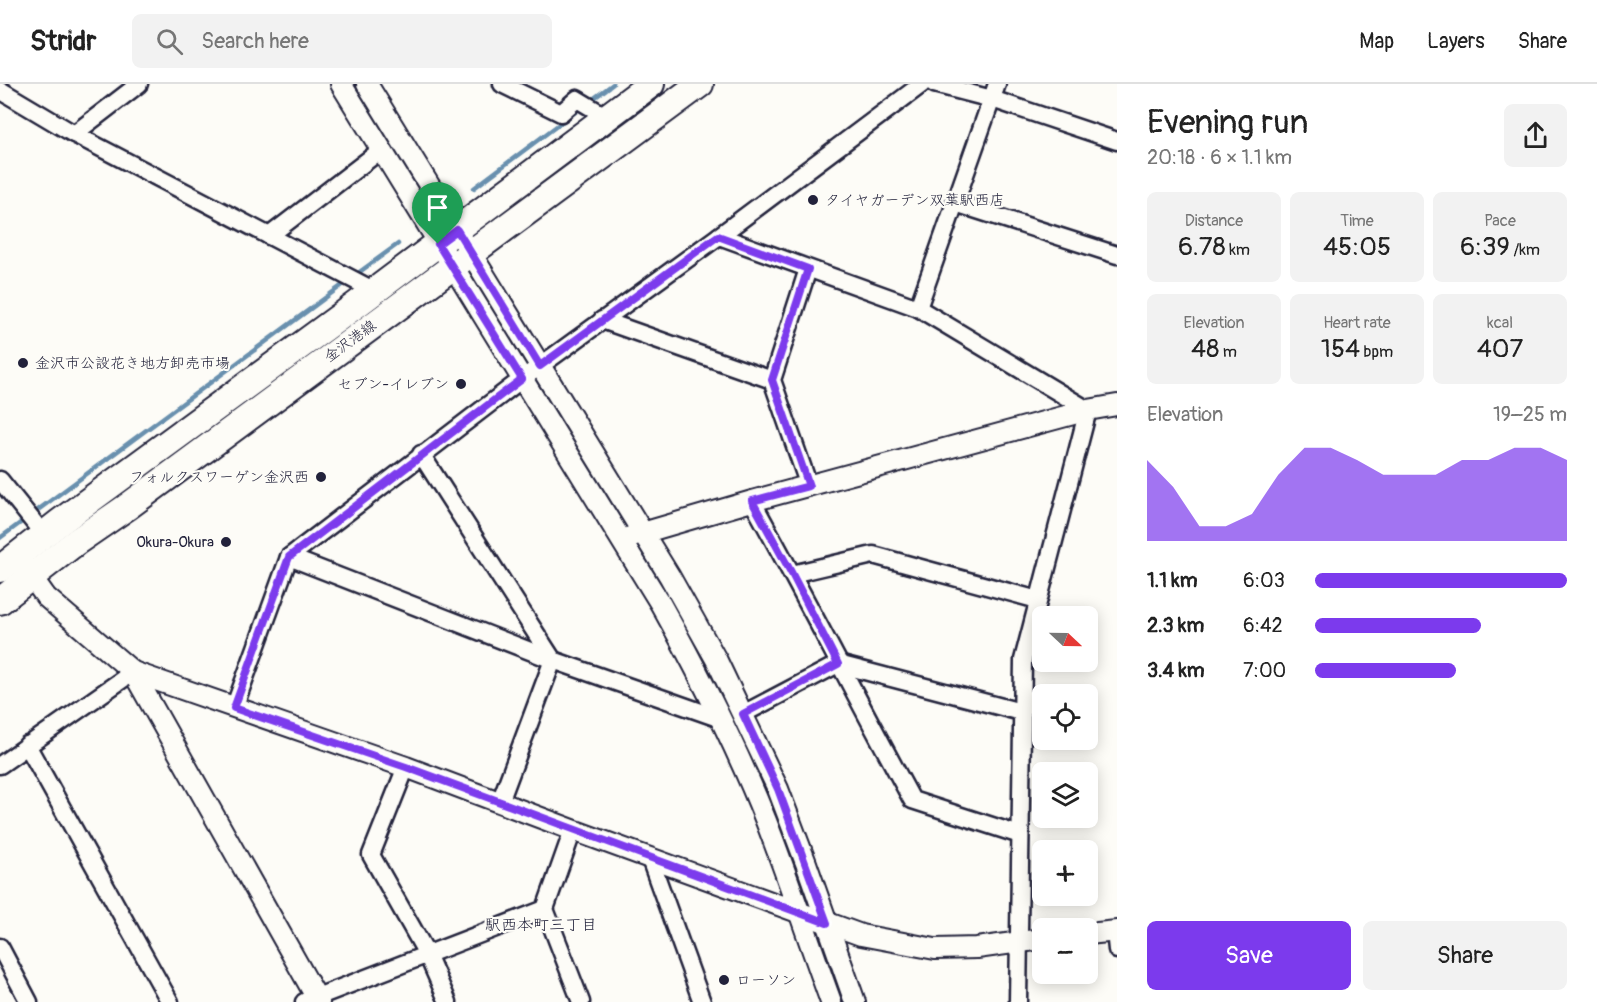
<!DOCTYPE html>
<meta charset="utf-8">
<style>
body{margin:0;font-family:Pangolin,"Klee One",sans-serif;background:#f2f2f2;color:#222;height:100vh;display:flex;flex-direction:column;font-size:22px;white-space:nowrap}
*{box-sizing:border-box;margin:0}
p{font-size:20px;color:#767676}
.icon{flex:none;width:33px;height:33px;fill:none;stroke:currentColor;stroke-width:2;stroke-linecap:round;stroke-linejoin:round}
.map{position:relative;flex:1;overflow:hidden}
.details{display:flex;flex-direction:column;background:#fff;width:480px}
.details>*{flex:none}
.needle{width:39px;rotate:112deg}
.controls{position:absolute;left:1032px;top:522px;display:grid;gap:12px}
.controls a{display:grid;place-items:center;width:66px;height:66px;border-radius:9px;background:#fff;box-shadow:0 3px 15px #0003;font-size:30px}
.pin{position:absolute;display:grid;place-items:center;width:51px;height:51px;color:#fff;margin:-62px -26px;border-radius:50% 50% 50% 0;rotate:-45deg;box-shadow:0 0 6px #0007}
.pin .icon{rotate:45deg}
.round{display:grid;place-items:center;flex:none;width:63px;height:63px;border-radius:9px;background:#f2f2f2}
.overview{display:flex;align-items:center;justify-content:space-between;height:102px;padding:0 30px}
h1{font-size:33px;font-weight:600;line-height:45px}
.metrics{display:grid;grid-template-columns:repeat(3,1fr);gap:9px;height:102px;padding:6px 30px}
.metrics div{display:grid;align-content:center;border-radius:9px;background:#f2f2f2;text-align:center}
.metrics b{font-size:26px;font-weight:600}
.metrics small{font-size:16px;font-weight:400}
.metrics p{font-size:16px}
.chart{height:168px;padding:12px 30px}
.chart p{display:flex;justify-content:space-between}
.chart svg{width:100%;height:108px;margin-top:6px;fill:#7c3aed;opacity:.7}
.action{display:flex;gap:12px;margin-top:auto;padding:12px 30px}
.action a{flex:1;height:69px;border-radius:9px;background:#7c3aed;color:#fff;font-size:24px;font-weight:600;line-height:69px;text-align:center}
.action a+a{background:#f2f2f2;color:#222}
ul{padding:0 30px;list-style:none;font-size:20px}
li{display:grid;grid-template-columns:96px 72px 1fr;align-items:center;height:45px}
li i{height:15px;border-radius:8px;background:#7c3aed}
header{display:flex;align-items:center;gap:36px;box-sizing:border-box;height:84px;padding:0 30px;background:#fff;border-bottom:2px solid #e0e0e0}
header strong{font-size:28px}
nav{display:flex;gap:33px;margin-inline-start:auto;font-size:21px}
.search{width:420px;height:54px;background:#f2f2f2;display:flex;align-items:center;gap:15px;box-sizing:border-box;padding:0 21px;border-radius:9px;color:#767676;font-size:22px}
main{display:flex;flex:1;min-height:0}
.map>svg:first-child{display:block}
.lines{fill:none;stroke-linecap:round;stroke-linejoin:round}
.stream{stroke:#6990ae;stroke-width:4.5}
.minor-casing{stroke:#22223b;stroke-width:21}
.tertiary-casing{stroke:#22223b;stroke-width:24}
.primary-casing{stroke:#22223b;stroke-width:30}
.minor{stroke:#fdfcf7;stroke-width:16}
.tertiary{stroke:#fdfcf7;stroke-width:20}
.primary{stroke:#fdfcf7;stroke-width:26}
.route-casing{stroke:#fff;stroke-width:12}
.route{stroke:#7c3aed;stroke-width:8}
.poi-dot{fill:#22223b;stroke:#fdfcf7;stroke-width:2}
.labels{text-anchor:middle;stroke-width:4.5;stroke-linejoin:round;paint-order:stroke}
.poi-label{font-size:15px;fill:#22223b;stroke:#fdfcf7;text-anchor:start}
.street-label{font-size:15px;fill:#22223b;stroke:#fdfcf7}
.neighbourhood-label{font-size:16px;fill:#22223b;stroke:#fdfcf7}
</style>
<header>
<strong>Stridr</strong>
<div class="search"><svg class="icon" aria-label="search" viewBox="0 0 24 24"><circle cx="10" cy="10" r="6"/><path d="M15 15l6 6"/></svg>Search here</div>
<nav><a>Map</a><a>Layers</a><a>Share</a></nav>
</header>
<main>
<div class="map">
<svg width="1117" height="918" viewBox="0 0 1117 918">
<rect width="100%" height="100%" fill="#fdfcf7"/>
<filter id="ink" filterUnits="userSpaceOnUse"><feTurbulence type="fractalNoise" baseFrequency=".0167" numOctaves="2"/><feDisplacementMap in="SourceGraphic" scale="12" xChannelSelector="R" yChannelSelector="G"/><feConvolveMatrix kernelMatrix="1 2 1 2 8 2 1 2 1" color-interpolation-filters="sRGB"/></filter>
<g filter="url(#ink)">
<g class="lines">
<!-- stream -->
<g class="stream">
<polyline points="589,18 613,0"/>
<polyline points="474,104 582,23"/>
<polyline points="354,192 398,160"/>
<polyline points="0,454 348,197"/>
</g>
<defs>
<g id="minor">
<polyline points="502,0 561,29 577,15 607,33"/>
<polyline points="934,0 992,15 1117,57"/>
<polyline points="0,6 74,50 375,207"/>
<polyline points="74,50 139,0"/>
<polyline points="955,119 1117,171"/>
<polyline points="269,152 381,66"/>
<polyline points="719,152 922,0"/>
<polyline points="808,185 772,296 809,402"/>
<polyline points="918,224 997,0"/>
<polyline points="602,236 772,296"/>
<polyline points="421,370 553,576 500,718"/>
<polyline points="0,396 44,451"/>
<path d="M752 417C807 516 858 617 912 716L1020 751"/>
<polyline points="289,473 553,576 721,635"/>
<polyline points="792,490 873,471 1038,516"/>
<polyline points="234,624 289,473 522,295 719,152 918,224 1088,326 1023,576 1018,918"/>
<polyline points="743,630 838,580 1021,628"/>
<polyline points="27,661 170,918"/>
<polyline points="0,681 133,588"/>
<polyline points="406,683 371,771 427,870 448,918"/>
<polyline points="573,746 545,825 581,918"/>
<polyline points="650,775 702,918"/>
<polyline points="1115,847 1117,866"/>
<polyline points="0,863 29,918"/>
<polyline points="304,918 545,825"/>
</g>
<g id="tertiary">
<path d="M341 0 660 519C699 589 736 661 766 737 789 796 809 858 831 918"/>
<polyline points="367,0 670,493 717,577 778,705 806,779 855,918"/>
<polyline points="632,452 752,417 1088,326 1117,321"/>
<polyline points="24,482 46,513 133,588 319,918"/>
<polyline points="133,588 406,683 573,746 861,851 935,865 977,864 1042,855"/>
<polyline points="1088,850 1117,847"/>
</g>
<g id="primary">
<polyline points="0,485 60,438 356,221 651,0"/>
<polyline points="0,517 76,458 127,423 700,0"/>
</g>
</defs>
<!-- minor casing -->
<use href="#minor" class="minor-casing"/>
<!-- tertiary casing -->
<use href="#tertiary" class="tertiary-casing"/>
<!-- primary casing -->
<use href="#primary" class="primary-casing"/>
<!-- minor -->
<use href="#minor" class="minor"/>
<!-- tertiary -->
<use href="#tertiary" class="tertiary"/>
<!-- primary -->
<use href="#primary" class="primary"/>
</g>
</g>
<g class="lines" filter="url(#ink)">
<defs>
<polygon id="route" points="457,146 540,282 718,152 808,185 772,296 809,402 752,417 792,490 838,580 743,630 778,705 827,839 406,683 234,624 289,473 522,295 438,160"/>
</defs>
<!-- route casing -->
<use href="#route" class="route-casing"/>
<!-- route -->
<use href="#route" class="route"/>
</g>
<!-- markers -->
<g class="poi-dot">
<circle cx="813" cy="116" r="6"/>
<circle cx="23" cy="279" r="6"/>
<circle cx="461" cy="300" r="6"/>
<circle cx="321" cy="393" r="6"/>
<circle cx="226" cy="458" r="6"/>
<circle cx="724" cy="896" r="6"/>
</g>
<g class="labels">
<!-- poi labels -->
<g class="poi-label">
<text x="825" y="121">タイヤガーデン双葉駅西店</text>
<text x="35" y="284">金沢市公設花き地方卸売市場</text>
<text x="449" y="305" text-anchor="end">セブン-イレブン</text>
<text x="309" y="398" text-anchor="end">フォルクスワーゲン金沢西</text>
<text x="214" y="463" text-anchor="end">Okura-Okura</text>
<text x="736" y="901">ローソン</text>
</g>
<!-- street labels -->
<g class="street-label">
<text transform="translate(350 257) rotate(-36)" y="5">金沢港線</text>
</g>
<!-- neighbourhood labels -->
<g class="neighbourhood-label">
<text x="541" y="846">駅西本町三丁目</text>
</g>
</g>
</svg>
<div class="controls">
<a><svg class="needle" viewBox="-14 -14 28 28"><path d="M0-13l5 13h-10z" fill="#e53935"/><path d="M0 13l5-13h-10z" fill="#767676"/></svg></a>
<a><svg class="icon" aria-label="locate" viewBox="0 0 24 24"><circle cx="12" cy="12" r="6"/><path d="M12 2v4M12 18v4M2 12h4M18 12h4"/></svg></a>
<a><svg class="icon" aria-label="layers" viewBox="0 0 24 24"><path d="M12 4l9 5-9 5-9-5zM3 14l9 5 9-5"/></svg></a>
<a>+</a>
<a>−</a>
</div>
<div class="pin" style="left:438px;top:160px;background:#1e9e55"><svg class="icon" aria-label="arrive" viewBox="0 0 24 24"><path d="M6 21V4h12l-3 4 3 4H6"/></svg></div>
</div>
<section class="details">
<div class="overview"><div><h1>Evening run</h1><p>20:18 · 6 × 1.1 km</p></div><a class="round"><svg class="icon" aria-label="share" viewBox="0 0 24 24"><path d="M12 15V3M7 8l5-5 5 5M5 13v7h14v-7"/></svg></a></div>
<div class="metrics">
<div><p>Distance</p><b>6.78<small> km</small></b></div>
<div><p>Time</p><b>45:05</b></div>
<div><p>Pace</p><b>6:39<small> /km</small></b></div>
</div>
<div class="metrics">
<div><p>Elevation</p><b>48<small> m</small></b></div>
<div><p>Heart rate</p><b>154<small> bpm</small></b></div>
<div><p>kcal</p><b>407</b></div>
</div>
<div class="chart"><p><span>Elevation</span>19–25 m</p>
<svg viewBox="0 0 160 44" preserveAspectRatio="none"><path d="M0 44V11L10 22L20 38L30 38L40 33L50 17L60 6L70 6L80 11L90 17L100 17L110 17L120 11L130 11L140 6L150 6L160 11V44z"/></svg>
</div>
<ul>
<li><b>1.1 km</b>6:03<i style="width:100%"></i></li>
<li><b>2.3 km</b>6:42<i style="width:66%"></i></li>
<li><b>3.4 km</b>7:00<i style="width:56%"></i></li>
</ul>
<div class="action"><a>Save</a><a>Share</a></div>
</section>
</main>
